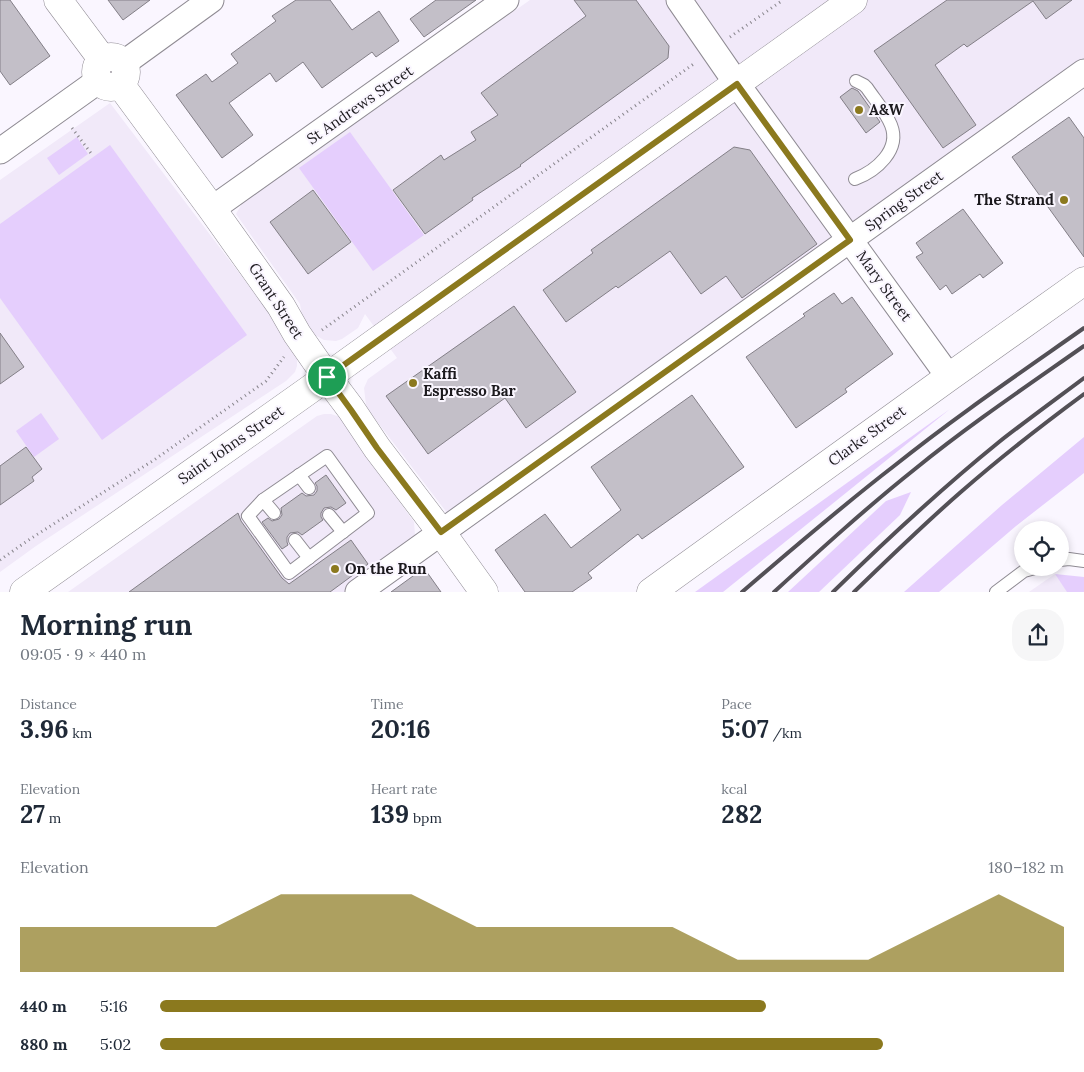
<!DOCTYPE html>
<meta charset="utf-8">
<style>
body{margin:0;font-family:Lora,serif;background:#f6f6f7;color:#1f2937;height:100vh;display:flex;flex-direction:column;font-size:19px;white-space:nowrap}
*{box-sizing:border-box;margin:0}
p{font-size:16px;color:#747a83}
.icon{flex:none;width:28px;height:28px;fill:none;stroke:currentColor;stroke-width:2;stroke-linecap:round;stroke-linejoin:round}
.map{position:relative;height:592px;overflow:hidden}
.details{display:flex;flex-direction:column;background:#fff;flex:1}
.details>*{flex:none}
.buttons{position:absolute;left:1014px;top:521px;display:grid;gap:10px}
.buttons a{display:grid;place-items:center;width:55px;height:55px;border-radius:50%;background:#fff;box-shadow:0 2px 8px #0003;font-size:25px}
.pin{position:absolute;display:grid;place-items:center;width:42px;height:42px;color:#fff;margin:-21px;border:2px solid #fff;border-radius:50%;box-shadow:0 1px 5px #0007}
.round{display:grid;place-items:center;flex:none;width:52px;height:52px;border-radius:20px;background:#f6f6f7}
.head{display:flex;align-items:center;justify-content:space-between;height:85px;padding:0 20px}
h1{font-size:28px;font-weight:700;line-height:38px}
.stats{display:grid;grid-template-columns:repeat(3,1fr);gap:8px;height:85px;padding:5px 20px}
.stats div{display:grid;align-content:center}
.stats b{font-size:25px;font-weight:700}
.stats small{font-size:14px;font-weight:400}
.stats p{font-size:14px}
.chart{height:140px;padding:10px 20px}
.chart p{display:flex;justify-content:space-between}
.chart svg{width:100%;height:90px;margin-top:5px;fill:#8b791e;opacity:.7}
ul{padding:0 20px;list-style:none;font-size:16px}
li{display:grid;grid-template-columns:80px 60px 1fr;align-items:center;height:38px}
li i{height:12px;border-radius:6px;background:#8b791e}
.map>svg:first-child{display:block}
.built{fill:#f1e9f9}
.green{fill:#e5cefd}
.building{fill:#c3bfc8;stroke:#837f87}
.lines{fill:none;stroke-linecap:round;stroke-linejoin:round}
.service-casing{stroke:#8f8b93;stroke-width:14}
.minor-casing{stroke:#8f8b93;stroke-width:27}
.tertiary-casing{stroke:#8f8b93;stroke-width:29}
.secondary-casing{stroke:#8f8b93;stroke-width:29}
.primary-casing{stroke:#8f8b93;stroke-width:29}
.path{stroke:#88858c;stroke-width:3;stroke-dasharray:1 4;stroke-linecap:butt}
.service{stroke:#fff;stroke-width:12}
.minor{stroke:#fff;stroke-width:25}
.tertiary{stroke:#fff;stroke-width:28}
.secondary{stroke:#fff;stroke-width:28}
.primary{stroke:#fff;stroke-width:28}
.rail{stroke:#535056;stroke-width:4}
.route-casing{stroke:#fff;stroke-width:10}
.route{stroke:#8b791e;stroke-width:6}
.poi-dot{fill:#8b791e;stroke:#faf6ff;stroke-width:2}
.labels{text-anchor:middle;stroke-width:4;stroke-linejoin:round;paint-order:stroke}
.street-label{font-size:15px;fill:#1c1a1e;stroke:#faf6ff}
.poi-label{font-size:15px;font-weight:bold;fill:#1c1a1e;stroke:#faf6ff;text-anchor:start}
</style>
<div class="map">
<svg width="1084" height="592" viewBox="0 0 1084 592">
<rect width="100%" height="100%" fill="#faf6ff"/>
<!-- built -->
<g class="built">
<polygon points="530,0 1084,0 1084,70 451,518 369,411 366,405 364,388 368,379 397,358 365,314 358,328 342,339 336,341 324,340 315,335 308,326 302,316 300,304 236,214 244,200"/>
<polygon points="110,103 293,344 297,354 297,366 295,372 286,381 36,546 0,572 0,180"/>
<polygon points="324,414 331,414 340,417 357,436 358,445 414,522 415,535 411,545 345,592 68,592 317,416"/>
<polygon points="1055,574 1068,592 1029,592 1052,576"/>
</g>
<!-- green -->
<g class="green">
<polygon points="350,132 424,235 373,271 299,168"/>
<polygon points="77,137 88,154 59,175 47,158"/>
<polygon points="110,145 247,335 102,440 0,298 0,224"/>
<polygon points="950,409 723,592 695,592"/>
<polygon points="41,413 59,439 34,457 16,431"/>
<polygon points="1084,437 1084,473 1016,526 939,592 904,592 1002,505"/>
<polygon points="911,492 900,515 819,592 788,592 886,501"/>
<polygon points="1055,574 1084,577 1084,592 1067,592"/>
</g>
<!-- building -->
<g class="building">
<polygon points="0,0 10,0 50,56 10,85 0,71"/>
<polygon points="108,0 150,0 123,20"/>
<polygon points="296,0 330,0 352,30 379,11 399,41 376,57 372,52 322,88 303,62 276,82 270,73 229,103 253,135 222,158 176,95 206,74 212,82 238,63 231,54 276,21 272,16"/>
<polygon points="436,0 476,0 424,37 410,19"/>
<polygon points="574,0 636,0 669,46 668,58 520,165 521,166 472,198 473,200 425,234 393,190 441,155 444,160 476,140 471,132 498,115 481,93 586,16"/>
<polygon points="947,0 1072,0 1046,19 1033,1 967,47 964,44 935,65 976,125 943,148 874,51"/>
<polygon points="852,88 858,91 880,122 866,133 840,97"/>
<polygon points="1069,117 1084,138 1084,257 1012,157"/>
<polygon points="734,147 750,150 817,244 742,298 726,276 701,294 670,251 618,288 616,286 566,322 543,290 593,253 591,250"/>
<polygon points="313,190 351,242 308,274 270,222"/>
<polygon points="963,209 1003,263 983,278 980,274 952,294 946,285 940,290 916,257 923,253 916,243"/>
<polygon points="834,293 842,304 852,297 893,354 845,389 847,392 796,428 746,357 805,316 803,314"/>
<polygon points="514,306 576,392 526,428 505,398 428,454 386,396"/>
<polygon points="0,333 24,367 0,384"/>
<polygon points="692,395 744,467 642,539 638,534 588,573 592,578 572,592 525,592 495,550 545,514 571,548 621,510 591,467"/>
<polygon points="26,447 42,469 32,477 34,481 0,505 0,466"/>
<polygon points="326,475 346,503 336,510 331,507 324,508 321,513 321,517 323,520 302,535 298,532 290,533 287,537 287,542 288,545 282,549 262,522 268,518 272,521 279,519 282,515 281,508 302,493 306,496 314,495 317,491 317,486 315,483"/>
<polygon points="238,513 241,521 282,578 289,584 351,540 368,564 330,592 129,592"/>
<polygon points="424,568 441,592 391,592"/>
</g>
<g class="lines">
<defs>
<g id="service">
<path d="M855 179C876 171 901 150 891 125 886 112 875 100 867 88L864 85 856 81"/>
<polygon points="327,456 368,513 289,573 248,516 263,500"/>
<polyline points="299,475 309,488"/>
<polyline points="263,500 274,513"/>
<polyline points="329,515 343,532"/>
<polyline points="295,540 309,558"/>
<polyline points="1060,560 1069,559 1084,561"/>
<polyline points="996,592 1024,571 1035,568"/>
</g>
<g id="minor">
<polyline points="679,0 737,84 949,377"/>
<polyline points="124,63 211,0"/>
<polyline points="0,151 98,81"/>
<polyline points="212,209 506,0"/>
<polyline points="358,592 1084,72"/>
</g>
<g id="tertiary">
<polyline points="58,0 102,59"/>
<circle cx="111" cy="72" r="15"/>
<polyline points="120,84 212,209 281,306 297,334 327,377 351,409 377,448 441,532 484,592"/>
</g>
<polyline id="secondary" points="651,592 949,377 1084,281"/>
<polyline id="primary" points="24,592 309,390 853,0"/>
</defs>
<!-- service casing -->
<use href="#service" class="service-casing"/>
<!-- minor casing -->
<use href="#minor" class="minor-casing"/>
<!-- tertiary casing -->
<use href="#tertiary" class="tertiary-casing"/>
<!-- secondary casing -->
<use href="#secondary" class="secondary-casing"/>
<!-- primary casing -->
<use href="#primary" class="primary-casing"/>
<!-- path -->
<g class="path">
<polyline points="730,37 783,0"/>
<polyline points="72,128 93,156"/>
<polyline points="322,330 695,63"/>
<polyline points="0,560 30,539 154,460 266,381 284,357"/>
</g>
<!-- service -->
<use href="#service" class="service"/>
<!-- minor -->
<use href="#minor" class="minor"/>
<!-- tertiary -->
<use href="#tertiary" class="tertiary"/>
<!-- secondary -->
<use href="#secondary" class="secondary"/>
<!-- primary -->
<use href="#primary" class="primary"/>
<!-- rail -->
<g class="rail">
<path d="M742 592C792 549 842 506 894 466 955 417 1020 373 1084 328"/>
<path d="M774 592C820 550 866 508 915 469 969 425 1027 386 1084 346"/>
<path d="M833 592C886 540 941 489 999 442 1027 420 1056 399 1084 378"/>
<path d="M854 592C889 558 925 523 962 491 1001 457 1042 425 1084 394"/>
</g>
</g>
<g class="lines">
<defs>
<polygon id="route" points="737,84 850,240 441,532 377,448 351,410 327,377"/>
</defs>
<!-- route casing -->
<use href="#route" class="route-casing"/>
<!-- route -->
<use href="#route" class="route"/>
</g>
<!-- markers -->
<g class="poi-dot">
<circle cx="859" cy="110" r="5"/>
<circle cx="1064" cy="200" r="5"/>
<circle cx="413" cy="383" r="5"/>
<circle cx="335" cy="569" r="5"/>
</g>
<g class="labels">
<!-- street labels -->
<g class="street-label">
<text transform="translate(360 105) rotate(-35)" y="5">St Andrews Street</text>
<text transform="translate(904 201) rotate(-36)" y="5">Spring Street</text>
<text transform="translate(884 286) rotate(54)" y="5">Mary Street</text>
<text transform="translate(276 301) rotate(57)" y="5">Grant Street</text>
<text transform="translate(867 436) rotate(-36)" y="5">Clarke Street</text>
<text transform="translate(231 445) rotate(-35)" y="5">Saint Johns Street</text>
</g>
<!-- poi labels -->
<g class="poi-label">
<text x="869" y="115">A&amp;W</text>
<text x="1054" y="205" text-anchor="end">The Strand</text>
<text x="423" y="379">Kaffi<tspan x="423" dy="17">Espresso Bar</tspan></text>
<text x="345" y="574">On the Run</text>
</g>
</g>
</svg>
<div class="buttons">
<a><svg class="icon" aria-label="locate" viewBox="0 0 24 24"><circle cx="12" cy="12" r="6"/><path d="M12 2v4M12 18v4M2 12h4M18 12h4"/></svg></a>
</div>
<div class="pin" style="left:327px;top:377px;background:#1e9e55"><svg class="icon" aria-label="arrive" viewBox="0 0 24 24"><path d="M6 21V4h12l-3 4 3 4H6"/></svg></div>
</div>
<section class="details">
<div class="head"><div><h1>Morning run</h1><p>09:05 · 9 × 440 m</p></div><a class="round"><svg class="icon" aria-label="share" viewBox="0 0 24 24"><path d="M12 15V3M7 8l5-5 5 5M5 13v7h14v-7"/></svg></a></div>
<div class="stats">
<div><p>Distance</p><b>3.96<small> km</small></b></div>
<div><p>Time</p><b>20:16</b></div>
<div><p>Pace</p><b>5:07<small> /km</small></b></div>
</div>
<div class="stats">
<div><p>Elevation</p><b>27<small> m</small></b></div>
<div><p>Heart rate</p><b>139<small> bpm</small></b></div>
<div><p>kcal</p><b>282</b></div>
</div>
<div class="chart"><p><span>Elevation</span>180–182 m</p>
<svg viewBox="0 0 160 44" preserveAspectRatio="none"><path d="M0 44V22L10 22L20 22L30 22L40 6L50 6L60 6L70 22L80 22L90 22L100 22L110 38L120 38L130 38L140 22L150 6L160 22V44z"/></svg>
</div>
<ul>
<li><b>440 m</b>5:16<i style="width:67%"></i></li>
<li><b>880 m</b>5:02<i style="width:80%"></i></li>
</ul>
</section>
